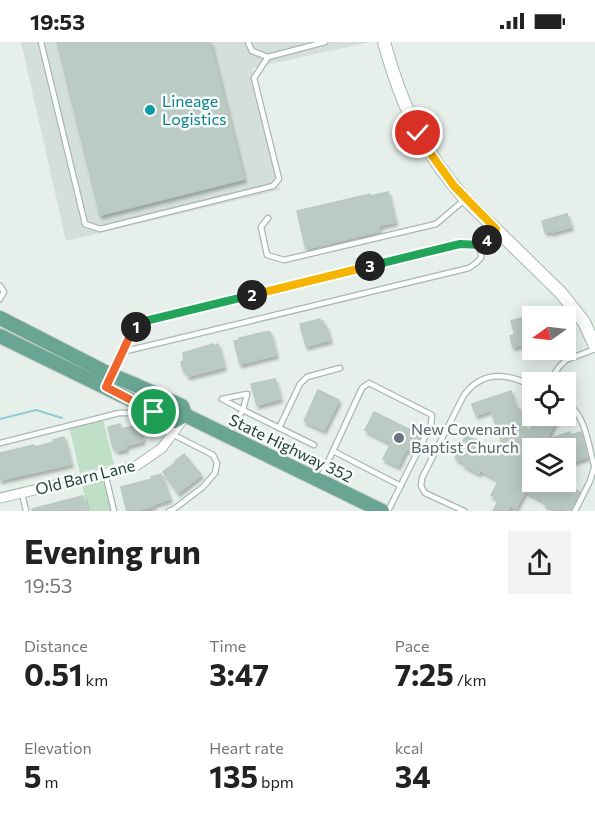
<!DOCTYPE html>
<style>
body{margin:0;font-family:Commissioner,sans-serif;background:#f2f2f2;color:#222;height:100vh;display:flex;flex-direction:column;font-size:22px;white-space:nowrap}
*{box-sizing:border-box;margin:0}
p{font-size:20px;color:#767676}
.icon{flex:none;width:33px;height:33px;fill:none;stroke:currentColor;stroke-width:2;stroke-linecap:round;stroke-linejoin:round}
.map{position:relative;height:469px;overflow:hidden}
.panel{display:flex;flex-direction:column;background:#fff;flex:1}
.panel>*{flex:none}
.needle{width:39px;rotate:256deg}
.buttons{position:absolute;left:522px;top:264px;display:grid;gap:12px}
.buttons a{display:grid;place-items:center;width:54px;height:54px;border-radius:0px;background:#fff;box-shadow:0 3px 15px #0003;font-size:30px}
.pin{position:absolute;display:grid;place-items:center;width:51px;height:51px;color:#fff;margin:-26px;border:3px solid #fff;border-radius:50%;box-shadow:0 2px 6px #0007}
.km{position:absolute;width:30px;height:30px;margin:-15px;border-radius:50%;background:#222;color:#fff;font-size:16px;line-height:30px;text-align:center}
.round{display:grid;place-items:center;flex:none;width:63px;height:63px;border-radius:0px;background:#f2f2f2}
.headline{display:flex;align-items:center;justify-content:space-between;height:102px;padding:0 24px}
h1{font-size:33px;font-weight:700;line-height:45px}
.figures{display:grid;grid-template-columns:repeat(3,1fr);gap:9px;height:102px;padding:6px 24px}
.figures div{display:grid;align-content:center}
.figures b{font-size:30px;font-weight:700}
.figures small{font-size:16px;font-weight:400}
.figures p{font-size:16px}
.status{display:flex;justify-content:space-between;align-items:center;height:42px;padding:0 30px;background:#fff;direction:ltr}
.status svg{height:16px;fill:currentColor}
.map>svg:first-child{display:block}
.built{fill:#d4dfd9}
.green{fill:#bfe0c6}
.lines{fill:none;stroke-linecap:round;stroke-linejoin:round}
.stream{stroke:#8eccd4;stroke-width:2}
.building{fill:#bbcac3;stroke:#b8c9c1;stroke-width:1.5;filter:url(#shadow)}
.lane-casing{stroke:#a8b8b1;stroke-width:7}
.street-casing{stroke:#a8b8b1;stroke-width:11}
.secondary-casing{stroke:#a4bbb2;stroke-width:14}
.primary-casing{stroke:#c2cac7;stroke-width:16}
.lane{stroke:#fff;stroke-width:4.5}
.street{stroke:#fff;stroke-width:9}
.secondary{stroke:#fff;stroke-width:12}
.primary{stroke:#6aa593;stroke-width:14}
.split-1-casing{stroke:#fff;stroke-width:12}
.split-2-casing{stroke:#fff;stroke-width:12}
.split-3-casing{stroke:#fff;stroke-width:12}
.split-4-casing{stroke:#fff;stroke-width:12}
.split-5-casing{stroke:#fff;stroke-width:12}
.split-1{stroke:#f0652b;stroke-width:8}
.split-2{stroke:#22a559;stroke-width:8}
.split-3{stroke:#f5b400;stroke-width:8}
.split-4{stroke:#22a559;stroke-width:8}
.split-5{stroke:#f5b400;stroke-width:8}
.culture-dot{fill:#0f9aa8;stroke:#f7fbf9;stroke-width:2}
.worship-dot{fill:#6b7280;stroke:#f7fbf9;stroke-width:2}
.labels{text-anchor:middle;stroke-width:5;stroke-linejoin:round;paint-order:stroke}
.culture-label{font-size:16px;fill:#0d838f;stroke:#f7fbf9;text-anchor:start}
.worship-label{font-size:16px;fill:#5b616d;stroke:#f7fbf9;text-anchor:start}
.street-label{font-size:16px;fill:#244238;stroke:#f7fbf9}
</style>
<div class="status"><b>19:53</b><svg viewBox="0 0 49 12"><path d="M0 12V9h3v3zM5 12V6h3v6zM10 12V3h3v9zM15 12V0h3v12zM26 1h20v11H26zM47 4h2v5h-2z"/></svg></div>
<div class="map">
<svg width="595" height="469" viewBox="0 0 595 469">
<defs>
<filter id="shadow"><feDropShadow dx="2" dy="3.5" stdDeviation="1.5" flood-color="#0004"/></filter>
</defs>
<rect width="100%" height="100%" fill="#e6efea"/>
<!-- built -->
<polygon class="built" points="21,0 371,0 252,26 280,148 66,199"/>
<!-- green -->
<g class="green">
<polygon points="103,377 114,422 80,431 69,385"/>
<polygon points="103,438 111,469 89,469 82,444"/>
</g>
<g class="lines">
<!-- stream -->
<polyline class="stream" points="0,377 36,368 62,376"/>
</g>
<!-- building -->
<g class="building">
<polygon points="57,0 210,0 244,137 100,173"/>
<polygon points="388,150 395,180 378,184 379,189 306,207 297,169 370,152 371,154"/>
<polygon points="567,172 571,185 552,190 552,189 545,190 542,179"/>
<polygon points="532,273 532,290 524,292 526,301 513,305 510,294 515,292 511,279"/>
<polygon points="320,277 320,280 323,279 324,285 326,284 330,298 306,304 300,282"/>
<polygon points="265,290 270,290 276,313 240,322 234,299 239,298 239,296"/>
<polygon points="213,302 214,304 218,302 224,325 189,334 187,333 185,327 183,328 181,320 184,319 183,311"/>
<polygon points="275,337 280,357 257,363 251,342"/>
<polygon points="318,348 339,358 324,388 304,379"/>
<polygon points="511,349 517,368 520,367 528,391 537,374 558,374 546,398 570,390 571,393 581,390 587,415 566,422 566,406 532,406 532,440 560,440 580,450 570,469 561,466 560,469 558,469 544,462 545,459 525,449 516,466 510,463 507,469 493,469 499,457 491,453 499,438 480,428 479,431 463,423 464,421 455,416 466,393 506,413 491,368 476,373 472,362"/>
<polygon points="374,370 419,392 411,409 406,407 398,424 383,417 391,401 365,388"/>
<polygon points="120,382 121,387 139,383 143,399 125,404 126,407 117,409 115,405 113,406 108,385"/>
<polygon points="64,395 71,422 0,438 0,411 34,403 35,405 54,400 53,398"/>
<polygon points="184,412 201,433 178,451 163,430 176,420 175,419"/>
<polygon points="161,432 170,457 154,462 154,464 134,469 127,469 121,445 152,437 151,435"/>
<polygon points="83,454 87,469 33,469 32,467"/>
</g>
<g class="lines">
<defs>
<g id="lane">
<polyline points="41,0 85,182 100,187 273,144 279,137 254,36 268,15 325,0"/>
<polyline points="248,0 252,9 268,15"/>
<polyline points="268,176 261,185 267,213 284,218 436,182 463,159"/>
<polyline points="0,244 4,250 0,257"/>
<polyline points="122,310 469,226 476,221 481,216 481,203"/>
<path d="M112 331C120 314 126 292 141 280L460 202 481 203 496 188"/>
<polyline points="549,340 559,325 566,318 595,307"/>
<polygon points="247,352 243,368 222,357"/>
<path d="M566 361C586 372 588 403 594 423"/>
<polyline points="279,386 300,342 307,335 340,326"/>
<polyline points="229,391 243,368 314,403"/>
<polyline points="0,401 119,371 131,371 213,413 217,421 215,431 203,445 174,467 169,469"/>
<polyline points="333,409 401,444"/>
<polyline points="105,431 114,469"/>
<polyline points="320,437 362,346 369,341 432,373 431,383 388,469"/>
<polyline points="22,451 26,469"/>
<path d="M464 469 425 451 421 444 422 436 464 353C483 328 507 331 532 344"/>
<polyline points="575,469 590,439 595,423"/>
</g>
<polyline id="street" points="0,456 136,424 162,406 183,377"/>
<path id="secondary" d="M384 0C401 62 422 108 465 157L561 251 584 280 595 304"/>
<g id="primary">
<polyline points="0,276 111,333 138,344 182,364 185,373 382,469"/>
<polyline points="0,294 174,379 185,373"/>
</g>
</defs>
<!-- lane casing -->
<use href="#lane" class="lane-casing"/>
<!-- street casing -->
<use href="#street" class="street-casing"/>
<!-- secondary casing -->
<use href="#secondary" class="secondary-casing"/>
<!-- primary casing -->
<use href="#primary" class="primary-casing"/>
<!-- lane -->
<use href="#lane" class="lane"/>
<!-- street -->
<use href="#street" class="street"/>
<!-- secondary -->
<use href="#secondary" class="secondary"/>
<!-- primary -->
<use href="#primary" class="primary"/>
</g>
<g class="lines">
<defs>
<polyline id="split-1" points="136,285 129,296 106,345 154,370"/>
<polyline id="split-2" points="136,285 141,280 252,253"/>
<polyline id="split-3" points="252,253 370,224"/>
<polyline id="split-4" points="370,224 460,202 481,203 487,198"/>
<polyline id="split-5" points="418,91 428,108 454,144 496,187 487,198"/>
</defs>
<!-- split-1 casing -->
<use href="#split-1" class="split-1-casing"/>
<!-- split-2 casing -->
<use href="#split-2" class="split-2-casing"/>
<!-- split-3 casing -->
<use href="#split-3" class="split-3-casing"/>
<!-- split-4 casing -->
<use href="#split-4" class="split-4-casing"/>
<!-- split-5 casing -->
<use href="#split-5" class="split-5-casing"/>
<!-- split-1 -->
<use href="#split-1" class="split-1"/>
<!-- split-2 -->
<use href="#split-2" class="split-2"/>
<!-- split-3 -->
<use href="#split-3" class="split-3"/>
<!-- split-4 -->
<use href="#split-4" class="split-4"/>
<!-- split-5 -->
<use href="#split-5" class="split-5"/>
</g>
<!-- markers -->
<circle class="culture-dot" cx="150" cy="68" r="6"/>
<circle class="worship-dot" cx="399" cy="396" r="6"/>
<g class="labels">
<!-- culture labels -->
<g class="culture-label">
<text x="162" y="65">Lineage<tspan x="162" dy="18">Logistics</tspan></text>
</g>
<!-- worship labels -->
<g class="worship-label">
<text x="411" y="393">New Covenant<tspan x="411" dy="18">Baptist Church</tspan></text>
</g>
<!-- street labels -->
<g class="street-label">
<text transform="translate(291 406) rotate(26)" y="6">State Highway 352</text>
<text transform="translate(85 435) rotate(-14)" y="6">Old Barn Lane</text>
</g>
</g>
</svg>
<div class="buttons">
<a><svg class="needle" viewBox="-14 -14 28 28"><path d="M0-13l5 13h-10z" fill="#e53935"/><path d="M0 13l5-13h-10z" fill="#767676"/></svg></a>
<a><svg class="icon" aria-label="locate" viewBox="0 0 24 24"><circle cx="12" cy="12" r="6"/><path d="M12 2v4M12 18v4M2 12h4M18 12h4"/></svg></a>
<a><svg class="icon" aria-label="layers" viewBox="0 0 24 24"><path d="M12 4l9 5-9 5-9-5zM3 14l9 5 9-5"/></svg></a>
</div>
<div class="pin" style="left:154px;top:370px;background:#1e9e55"><svg class="icon" aria-label="arrive" viewBox="0 0 24 24"><path d="M6 21V4h12l-3 4 3 4H6"/></svg></div>
<div class="pin" style="left:418px;top:91px;background:#d93025"><svg class="icon" aria-label="check" viewBox="0 0 24 24"><path d="M5 12l5 5 9-10"/></svg></div>
<b class="km" style="left:136px;top:285px">1</b>
<b class="km" style="left:252px;top:253px">2</b>
<b class="km" style="left:370px;top:224px">3</b>
<b class="km" style="left:487px;top:198px">4</b>
</div>
<section class="panel">
<div class="headline"><div><h1>Evening run</h1><p>19:53</p></div><a class="round"><svg class="icon" aria-label="share" viewBox="0 0 24 24"><path d="M12 15V3M7 8l5-5 5 5M5 13v7h14v-7"/></svg></a></div>
<div class="figures">
<div><p>Distance</p><b>0.51<small> km</small></b></div>
<div><p>Time</p><b>3:47</b></div>
<div><p>Pace</p><b>7:25<small> /km</small></b></div>
</div>
<div class="figures">
<div><p>Elevation</p><b>5<small> m</small></b></div>
<div><p>Heart rate</p><b>135<small> bpm</small></b></div>
<div><p>kcal</p><b>34</b></div>
</div>
</section>
